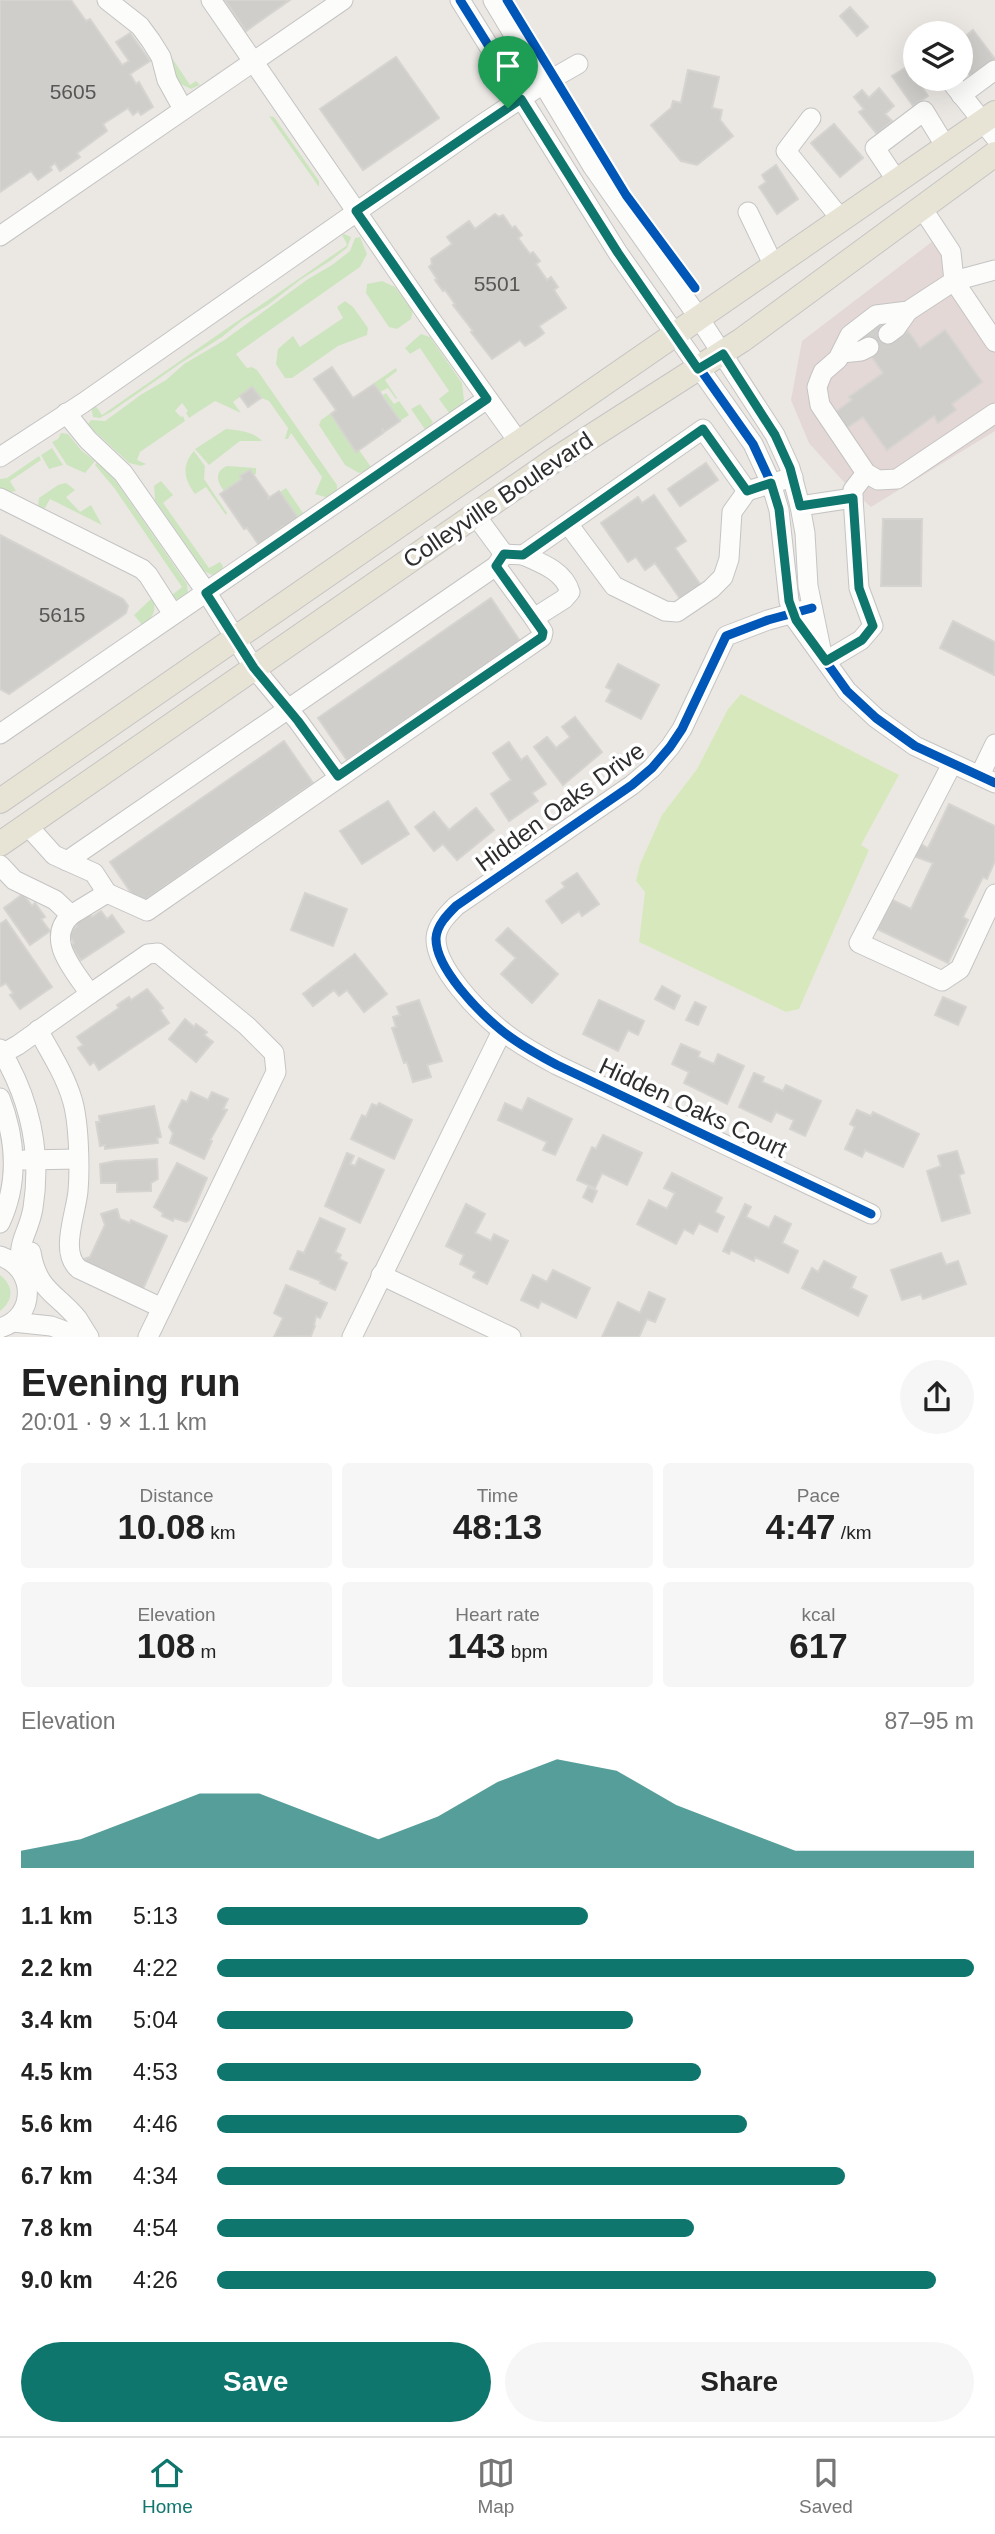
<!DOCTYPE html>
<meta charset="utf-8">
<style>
body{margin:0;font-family:Arial,sans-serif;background:#f6f6f6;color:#222;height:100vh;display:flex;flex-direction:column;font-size:26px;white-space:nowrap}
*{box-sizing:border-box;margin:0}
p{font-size:23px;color:#767676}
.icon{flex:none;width:38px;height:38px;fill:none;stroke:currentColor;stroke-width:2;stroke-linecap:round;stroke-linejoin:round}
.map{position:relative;height:1337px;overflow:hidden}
.side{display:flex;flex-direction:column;background:#fff;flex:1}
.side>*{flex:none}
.buttons{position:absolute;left:903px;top:21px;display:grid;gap:14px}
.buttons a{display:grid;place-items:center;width:70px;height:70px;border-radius:50%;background:#fff;box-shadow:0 7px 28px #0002;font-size:35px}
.pin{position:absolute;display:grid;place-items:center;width:60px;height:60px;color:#fff;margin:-72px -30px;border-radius:50% 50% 50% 0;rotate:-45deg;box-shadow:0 0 7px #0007}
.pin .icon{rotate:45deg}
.round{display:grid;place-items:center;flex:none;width:74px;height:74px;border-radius:37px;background:#f6f6f6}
.overview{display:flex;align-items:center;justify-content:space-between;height:119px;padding:0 21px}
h1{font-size:38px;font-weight:700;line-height:52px}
.stats{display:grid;grid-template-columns:repeat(3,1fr);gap:10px;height:119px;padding:7px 21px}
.stats div{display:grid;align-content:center;border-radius:7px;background:#f6f6f6;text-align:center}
.stats b{font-size:35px;font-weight:700}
.stats small{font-size:19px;font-weight:400}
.stats p{font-size:19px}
.chart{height:196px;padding:14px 21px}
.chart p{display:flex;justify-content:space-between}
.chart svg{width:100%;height:126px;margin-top:7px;fill:#0f766e;opacity:.7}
.button{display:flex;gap:14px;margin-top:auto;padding:14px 21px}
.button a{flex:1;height:80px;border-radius:42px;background:#0f766e;color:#fff;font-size:28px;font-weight:700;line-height:80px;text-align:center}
.button a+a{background:#f6f6f6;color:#222}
ul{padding:0 21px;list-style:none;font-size:23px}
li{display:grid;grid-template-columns:112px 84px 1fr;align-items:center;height:52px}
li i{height:18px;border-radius:9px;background:#0f766e}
.tabs{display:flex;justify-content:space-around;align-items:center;height:98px;border-top:2px solid #e0e0e0;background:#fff;font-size:19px;color:#767676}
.tabs a{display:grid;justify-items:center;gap:4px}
.tabs .on{color:#0f766e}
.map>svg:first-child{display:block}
.medical{fill:#e4d8d6}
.green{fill:#cde5bf}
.pitch{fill:#d7e9bc}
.building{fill:#d0cecb;stroke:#d6d4d0;stroke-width:2}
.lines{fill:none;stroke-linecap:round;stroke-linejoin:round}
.minor-casing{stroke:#c5c4c4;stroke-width:21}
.major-casing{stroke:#c6c5c3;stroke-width:26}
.minor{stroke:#fcfcfb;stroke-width:19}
.major{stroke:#e7e4d6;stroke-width:24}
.cycleway-casing{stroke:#fff;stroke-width:13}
.cycleway{stroke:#0057b8;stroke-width:9}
.route-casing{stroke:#fff;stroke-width:14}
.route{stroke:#0f766e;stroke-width:9}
.labels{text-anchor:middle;stroke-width:7;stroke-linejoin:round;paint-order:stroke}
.number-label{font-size:21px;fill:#585756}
.street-label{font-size:24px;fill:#2d2d2d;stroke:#fff}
</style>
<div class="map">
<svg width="995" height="1337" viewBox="0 0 995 1337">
<rect width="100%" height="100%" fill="#ebe8e4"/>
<!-- medical -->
<polygon class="medical" points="933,241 995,328 995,431 871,507 843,481 809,443 791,400 802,341"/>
<!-- green -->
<g class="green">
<polygon points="170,55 190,85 196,81 200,85 191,89 177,82"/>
<polygon points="269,116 274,117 319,181 319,187"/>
<polygon points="344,234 351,237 347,248 330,261 300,280 268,305 243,320 222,337 181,363 111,412 100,418 93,417 91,407 95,405 102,415 346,246 347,244 342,235"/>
<polygon points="360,237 367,254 360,267 236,354 247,368 252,367 257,370 337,485 337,491 328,498 315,494 322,477 291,433 288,439 285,439 288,428 269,401 259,397 252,388 233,402 241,413 215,401 189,418 186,413 188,411 182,403 175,411 181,417 183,416 185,421 140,452 137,460 146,464 141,466 129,463 91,428 88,424 91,420 105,421 142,394 166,380 184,364 223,341 308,279 332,265 350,251 355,238"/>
<polygon points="382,281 395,287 413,311 411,319 397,329 389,327 366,293 367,284"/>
<polygon points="345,301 353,307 368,328 367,335 338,346 292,378 285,378 276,364 278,349 293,336 300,347 343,318 337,307"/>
<polygon points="421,334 430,337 462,383 464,400 461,406 450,414 439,399 449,391 420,348 410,354 405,348"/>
<polygon points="396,368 397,371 385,380 397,398 396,399 388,388 380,392 374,383"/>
<polygon points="386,393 394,404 399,401 409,415 400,421 383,395"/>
<polygon points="420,404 433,422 426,431 411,409"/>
<polygon points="331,413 356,452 359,450 371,467 371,470 359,473 345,465 319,425 321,420"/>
<path d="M226 429C238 430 255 432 262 441H240L209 465 195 449Z"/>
<polygon points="61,433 68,434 82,451 95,461 85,473 67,465 52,442 58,439"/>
<polygon points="52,448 63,465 49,469 41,455"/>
<path d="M194 451 205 466 204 479 227 513 226 515 206 487 195 494C184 479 181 466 194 451Z"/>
<polygon points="39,456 41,460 10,481 16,491 11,492 0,488 0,479 7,478"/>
<polygon points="96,463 100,464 115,480 187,584 188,594 178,601 172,595 182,587 115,489 95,465"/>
<path d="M227 466 256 468V474L254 475 250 470 241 476 242 479 224 491C217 482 214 471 227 466Z"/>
<polygon points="161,481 173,495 163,503 209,568 220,562 223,566 222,571 214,576 204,571 155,500 154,486"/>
<polygon points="66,483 75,490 66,497 80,512 91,505 102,525 50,499 44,510 38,506 39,498 58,485"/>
<polygon points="286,488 303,513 299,519 280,492"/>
<path d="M153 597C157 611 153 618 142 625L134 615Z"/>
<path d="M0 1275C14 1286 14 1300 0 1311Z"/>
</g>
<!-- pitch -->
<polygon class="pitch" points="741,694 899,775 861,845 869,850 799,1009 786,1012 639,942 645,892 636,881 640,864 662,815 697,769 728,709"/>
<!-- building -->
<g class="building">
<polygon points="0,0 71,0 86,21 90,19 122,65 129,61 116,42 130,33 150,61 130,74 136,84 139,82 153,107 141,115 138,111 133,115 128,108 103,124 107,131 77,153 80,157 60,171 55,163 50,167 52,170 38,180 31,171 0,192"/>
<polygon points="225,0 290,0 246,31"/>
<polygon points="850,7 868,27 857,36 840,16"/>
<polygon points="973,30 995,59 972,78 961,64 961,40"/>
<polygon points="396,57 439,118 363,170 320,109"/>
<polygon points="908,66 928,96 913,106 892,76"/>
<polygon points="688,70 719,77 712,108 722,110 720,120 733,136 697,165 681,161 651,125 671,108 673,101 681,103"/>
<polygon points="879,88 894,106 885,114 892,121 877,134 859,112 864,109 854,97 862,90 869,98"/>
<polygon points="834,124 863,158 840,177 811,143"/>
<polygon points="776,165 798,199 777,214 759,187 766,182 762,175"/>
<polygon points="495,214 499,217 503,215 512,228 515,226 522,235 518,238 530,254 533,252 540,261 536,264 547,280 551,277 558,287 554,290 566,308 539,326 544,333 535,340 525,346 520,340 492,359 471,332 473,331 453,305 455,304 445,290 443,291 435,280 437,279 429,267 432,264 431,259 452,244 447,237 469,221 475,229"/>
<polygon points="878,321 893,342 908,331 920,348 945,330 982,382 952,404 956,410 938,423 934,416 887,450 863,417 845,429 834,413 852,400 849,397 883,373 872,357 874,355 860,334"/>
<polygon points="332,367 353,398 374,384 400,421 384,432 382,428 383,433 356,452 331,414 336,410 314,379"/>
<polygon points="252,387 261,398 248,407 240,396"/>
<polygon points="706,463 718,480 680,506 668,489"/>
<polygon points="250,470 269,497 267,499 279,491 299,519 285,528 283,526 259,545 247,528 244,529 220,494 242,479 240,476"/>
<polygon points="654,495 686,541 675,548 702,587 681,600 655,563 645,570 636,557 628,562 601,523 638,497 642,503"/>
<polygon points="883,519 922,519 921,586 881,586"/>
<polygon points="0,535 123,599 128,606 126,613 122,616 9,694 0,689"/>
<polygon points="491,598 520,641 347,760 318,718"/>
<polygon points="953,621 995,642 994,675 940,648"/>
<polygon points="618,664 659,685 641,719 606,701 612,690 606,687"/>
<polygon points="575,717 602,752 563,785 534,747 547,737 556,748 570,737 562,727"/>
<polygon points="284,741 313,783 139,904 110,862"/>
<polygon points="509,742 521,760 527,756 546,784 532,793 538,801 509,821 491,794 511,780 493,753"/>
<polygon points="388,801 409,834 362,864 340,831"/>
<polygon points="949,804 995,826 995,861 987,879 983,877 963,917 968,920 948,963 877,929 891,899 911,909 933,863 902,852 921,844 928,848"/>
<polygon points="476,808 494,830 457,860 443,844 434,851 415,827 434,812 449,830"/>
<polygon points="577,873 599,904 582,916 579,911 562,923 546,901 565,887 562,883"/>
<polygon points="305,893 347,909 333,946 291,930"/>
<polygon points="23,894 32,906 35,903 45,917 41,919 50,931 30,945 4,908"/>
<polygon points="101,911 107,919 112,915 124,932 81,960 71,945 74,943 68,933 77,926 74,922 88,912 92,917"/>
<polygon points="6,920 52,987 20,1009 10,995 13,993 6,983 1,986 0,984 0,924"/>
<polygon points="508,928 558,974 532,1003 501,974 516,958 496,940"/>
<polygon points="355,954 387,994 364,1012 347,990 339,996 334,990 313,1006 303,994"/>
<polygon points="662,986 680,996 674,1009 655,999"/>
<polygon points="147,989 163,1008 160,1010 169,1023 99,1070 94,1062 90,1065 78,1048 83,1045 77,1037 119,1008 117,1005 129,997 131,1000"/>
<polygon points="943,997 966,1007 958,1025 935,1015"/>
<polygon points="419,1000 442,1061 427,1065 431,1077 413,1082 407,1062 404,1063 392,1028 396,1027 393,1017 400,1015 397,1007"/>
<polygon points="599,1000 644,1021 638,1035 628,1030 618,1051 583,1034"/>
<polygon points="695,1002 706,1007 698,1025 686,1020"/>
<polygon points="185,1019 194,1027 196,1024 207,1032 204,1035 213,1042 196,1062 169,1039"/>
<polygon points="681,1044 700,1052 698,1057 714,1064 718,1054 744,1066 727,1104 684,1083 689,1072 672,1064"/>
<polygon points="754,1073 764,1077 762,1082 783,1091 786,1085 821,1101 805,1136 790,1129 794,1120 776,1112 771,1122 739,1107"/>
<polygon points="191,1092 208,1100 212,1092 228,1099 223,1109 227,1110 210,1140 212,1141 204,1159 170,1143 173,1133 169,1127 182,1100 187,1102"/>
<polygon points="528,1098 572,1119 555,1155 543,1150 547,1142 498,1120 505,1103 522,1111"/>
<polygon points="379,1103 412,1120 394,1159 351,1139 362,1115 366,1117 372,1104 377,1106"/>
<polygon points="154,1106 161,1137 157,1138 158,1143 105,1149 105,1145 100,1146 96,1122 100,1122 99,1116"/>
<polygon points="857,1110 871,1116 873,1112 919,1134 903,1167 865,1150 862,1157 845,1149 855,1127 850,1124"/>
<polygon points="603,1135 642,1153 627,1185 602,1173 595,1188 577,1180 592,1147 596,1149"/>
<polygon points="957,1151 964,1173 959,1175 970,1213 942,1221 927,1171 941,1166 938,1156"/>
<polygon points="347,1153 354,1156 350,1164 355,1166 359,1158 384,1170 360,1223 325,1206"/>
<polygon points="157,1159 158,1179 151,1183 151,1191 117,1192 117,1183 101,1183 100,1164 115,1161"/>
<polygon points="177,1163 207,1178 189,1220 186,1222 174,1218 173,1221 162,1216 163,1213 154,1207"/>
<polygon points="672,1173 722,1198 715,1212 724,1217 717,1232 699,1223 693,1234 684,1229 676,1244 637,1224 649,1200 667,1209 675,1193 664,1188"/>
<polygon points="588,1187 597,1191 592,1202 583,1197"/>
<polygon points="466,1204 485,1214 475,1233 491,1241 494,1234 508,1241 487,1284 473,1277 476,1272 460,1264 464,1255 446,1246"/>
<polygon points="745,1204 751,1207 746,1217 769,1228 775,1216 791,1224 782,1243 798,1251 788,1273 755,1257 754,1261 731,1250 729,1254 723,1251"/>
<polygon points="117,1209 120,1219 130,1223 131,1220 167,1236 141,1293 87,1268 84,1259 90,1257 105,1225 101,1214"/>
<polygon points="320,1218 345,1229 335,1252 341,1255 339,1259 347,1263 335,1290 320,1283 321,1281 290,1269 298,1251 304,1253"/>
<polygon points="941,1253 946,1265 958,1261 966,1284 923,1299 921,1294 902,1300 891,1270"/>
<polygon points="824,1261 856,1277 851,1288 867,1296 858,1316 802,1288 812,1268 818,1272"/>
<polygon points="553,1270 590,1288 576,1318 541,1301 538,1308 521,1300 533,1275 547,1282"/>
<polygon points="286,1285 327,1303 320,1318 316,1316 314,1325 315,1326 311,1336 274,1337 283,1318 274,1313"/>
<polygon points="649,1292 665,1299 655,1322 647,1319 639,1337 602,1337 618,1302 640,1313"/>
</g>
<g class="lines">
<defs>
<g id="minor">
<polyline points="107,0 140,26 151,41 161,57 167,80 183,109"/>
<polyline points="211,0 429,317 518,441"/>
<polyline points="460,0 618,253 753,444 771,483 779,510 789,601 796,620 847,691 876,718 915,746 995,783"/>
<polyline points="493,0 593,167 699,318 775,435 790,468 800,506 805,533 808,586 821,649"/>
<polyline points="949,79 995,137"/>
<polyline points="961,95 995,70"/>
<polyline points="811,118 786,151 841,219"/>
<polyline points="897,181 875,148 924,111 946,147"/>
<polyline points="922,208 951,252 954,281 995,270"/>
<polyline points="748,212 774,266"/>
<polyline points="0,236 343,0"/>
<polyline points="888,334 896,328 908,311"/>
<polyline points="995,342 954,281 908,311 876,315 850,335 838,359 823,372 820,379 817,387 820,405 866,473 878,480 897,479 995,413"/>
<polyline points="842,353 861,351 869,347"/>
<polyline points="66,413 88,440 123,473 207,593 254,668 298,721 338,776"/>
<polyline points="0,457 83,403 481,125 543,84 578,64"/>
<polyline points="0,498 142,569 148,575 173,614"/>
<polyline points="800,506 853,498"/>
<polyline points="476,516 504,554"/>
<polyline points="568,524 614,586 665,611 677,612 711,589 723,577 729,559 732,512 747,491"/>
<polyline points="496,566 534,618"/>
<path d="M812 608 768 620 726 636 682 729 670 747 652 768 632 785 456 906C447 915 437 925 436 938 435 968 479 1012 501 1030 518 1044 538 1055 557 1065L871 1214"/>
<polyline points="826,661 861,640 873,626 859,588 853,498 853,490 866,473"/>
<polyline points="0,734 487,399"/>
<polyline points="952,764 859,943 942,981 960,969 995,894"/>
<polyline points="980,775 995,744"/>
<path d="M27 825 54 855 94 873 107 893 147 911 542 637 543 632 534 618 564 599 570 592C564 571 541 563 523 555L703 429 747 491 793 477"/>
<polyline points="67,861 496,566 504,554 523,555"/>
<path d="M0 865 14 880 55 900 71 915C44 940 75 971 90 994L18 1045 0 1055"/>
<polyline points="71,915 107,893"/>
<polyline points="90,994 148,954 158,953 247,1026 274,1053 276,1072 148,1337"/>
<path d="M38 1030C50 1052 65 1075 72 1099 79 1121 80 1168 78 1191 76 1214 59 1253 79 1269L162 1308"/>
<path d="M0 1049C29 1097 42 1151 33 1208 28 1237 14 1242 24 1275"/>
<path d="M0 1098C16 1139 19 1183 0 1223"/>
<polyline points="24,1160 78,1159"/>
<path d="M31 1252C37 1290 56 1293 77 1318 81 1324 85 1331 89 1337"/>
<path d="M0 1256C36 1268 37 1317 0 1328"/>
<polyline points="381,1275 511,1337"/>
<polyline points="13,1322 51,1326 81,1337"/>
<polyline points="352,1337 502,1031"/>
</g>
<g id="major">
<polyline points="0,801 995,113"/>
<polyline points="0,844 556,459 742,340 995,154"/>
</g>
</defs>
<!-- minor casing -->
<use href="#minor" class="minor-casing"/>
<!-- major casing -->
<use href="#major" class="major-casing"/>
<!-- minor -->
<use href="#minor" class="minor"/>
<!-- major -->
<use href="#major" class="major"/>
<defs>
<g id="cycleway">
<polyline points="460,0 618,253 753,444 771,483 779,510 789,601 796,620 847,691 876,718 915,746 995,783"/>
<polyline points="507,0 626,195 695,288"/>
<path d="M812 608 768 620 726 636 682 729 670 747 652 768 632 785 456 906C447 915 437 925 436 938 435 968 479 1012 501 1030 518 1044 538 1055 557 1065L871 1214"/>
</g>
</defs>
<!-- cycleway casing -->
<use href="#cycleway" class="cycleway-casing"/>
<!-- cycleway -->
<use href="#cycleway" class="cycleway"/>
</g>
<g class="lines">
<defs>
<polygon id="route" points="521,99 618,253 698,369 723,354 775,435 790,468 800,506 853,498 859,588 873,626 862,640 826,661 796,620 789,601 779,509 771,483 747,491 703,429 523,555 504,554 496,566 543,632 542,637 338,776 298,721 254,668 206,593 487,399 356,211"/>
</defs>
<!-- route casing -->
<use href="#route" class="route-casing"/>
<!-- route -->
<use href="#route" class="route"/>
</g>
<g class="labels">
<!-- number labels -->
<g class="number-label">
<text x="73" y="99">5605</text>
<text x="497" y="291">5501</text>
<text x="62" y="622">5615</text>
</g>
<!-- street labels -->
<g class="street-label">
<text transform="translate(498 500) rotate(-34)" y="8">Colleyville Boulevard</text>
<text transform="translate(560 807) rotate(-36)" y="8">Hidden Oaks Drive</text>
<text transform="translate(693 1108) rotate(25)" y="8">Hidden Oaks Court</text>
</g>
</g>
</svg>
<div class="buttons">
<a><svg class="icon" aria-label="layers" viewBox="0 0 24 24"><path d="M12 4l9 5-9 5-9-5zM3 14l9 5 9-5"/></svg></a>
</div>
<div class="pin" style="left:508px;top:108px;background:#1e9e55"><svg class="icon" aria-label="arrive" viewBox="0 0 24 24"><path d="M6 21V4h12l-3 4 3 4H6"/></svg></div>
</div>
<section class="side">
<div class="overview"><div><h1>Evening run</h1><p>20:01 · 9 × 1.1 km</p></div><a class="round"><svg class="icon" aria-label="share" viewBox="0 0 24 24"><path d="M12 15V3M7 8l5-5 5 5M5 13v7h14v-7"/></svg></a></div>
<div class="stats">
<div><p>Distance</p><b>10.08<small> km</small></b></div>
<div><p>Time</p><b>48:13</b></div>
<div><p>Pace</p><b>4:47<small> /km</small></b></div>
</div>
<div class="stats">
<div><p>Elevation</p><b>108<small> m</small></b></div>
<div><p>Heart rate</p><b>143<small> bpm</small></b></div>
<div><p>kcal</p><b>617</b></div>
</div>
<div class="chart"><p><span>Elevation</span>87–95 m</p>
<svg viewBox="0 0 160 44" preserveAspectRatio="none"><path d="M0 44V38L10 34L20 26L30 18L40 18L50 26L60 34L70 26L80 14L90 6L100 10L110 22L120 30L130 38L140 38L150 38L160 38V44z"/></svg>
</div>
<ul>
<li><b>1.1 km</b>5:13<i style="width:49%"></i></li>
<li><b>2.2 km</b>4:22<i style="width:100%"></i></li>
<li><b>3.4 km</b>5:04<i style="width:55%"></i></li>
<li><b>4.5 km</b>4:53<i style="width:64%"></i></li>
<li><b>5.6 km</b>4:46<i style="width:70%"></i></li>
<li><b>6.7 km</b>4:34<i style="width:83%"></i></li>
<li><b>7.8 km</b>4:54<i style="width:63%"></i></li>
<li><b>9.0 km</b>4:26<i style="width:95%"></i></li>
</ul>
<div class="button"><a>Save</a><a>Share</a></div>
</section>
<nav class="tabs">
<a class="on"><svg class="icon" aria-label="home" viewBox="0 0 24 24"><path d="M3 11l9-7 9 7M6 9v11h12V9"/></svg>Home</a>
<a><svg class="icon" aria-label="map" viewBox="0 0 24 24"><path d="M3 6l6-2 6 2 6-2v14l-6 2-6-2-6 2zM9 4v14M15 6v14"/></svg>Map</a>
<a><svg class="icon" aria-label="saved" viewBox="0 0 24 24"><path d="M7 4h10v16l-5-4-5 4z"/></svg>Saved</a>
</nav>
